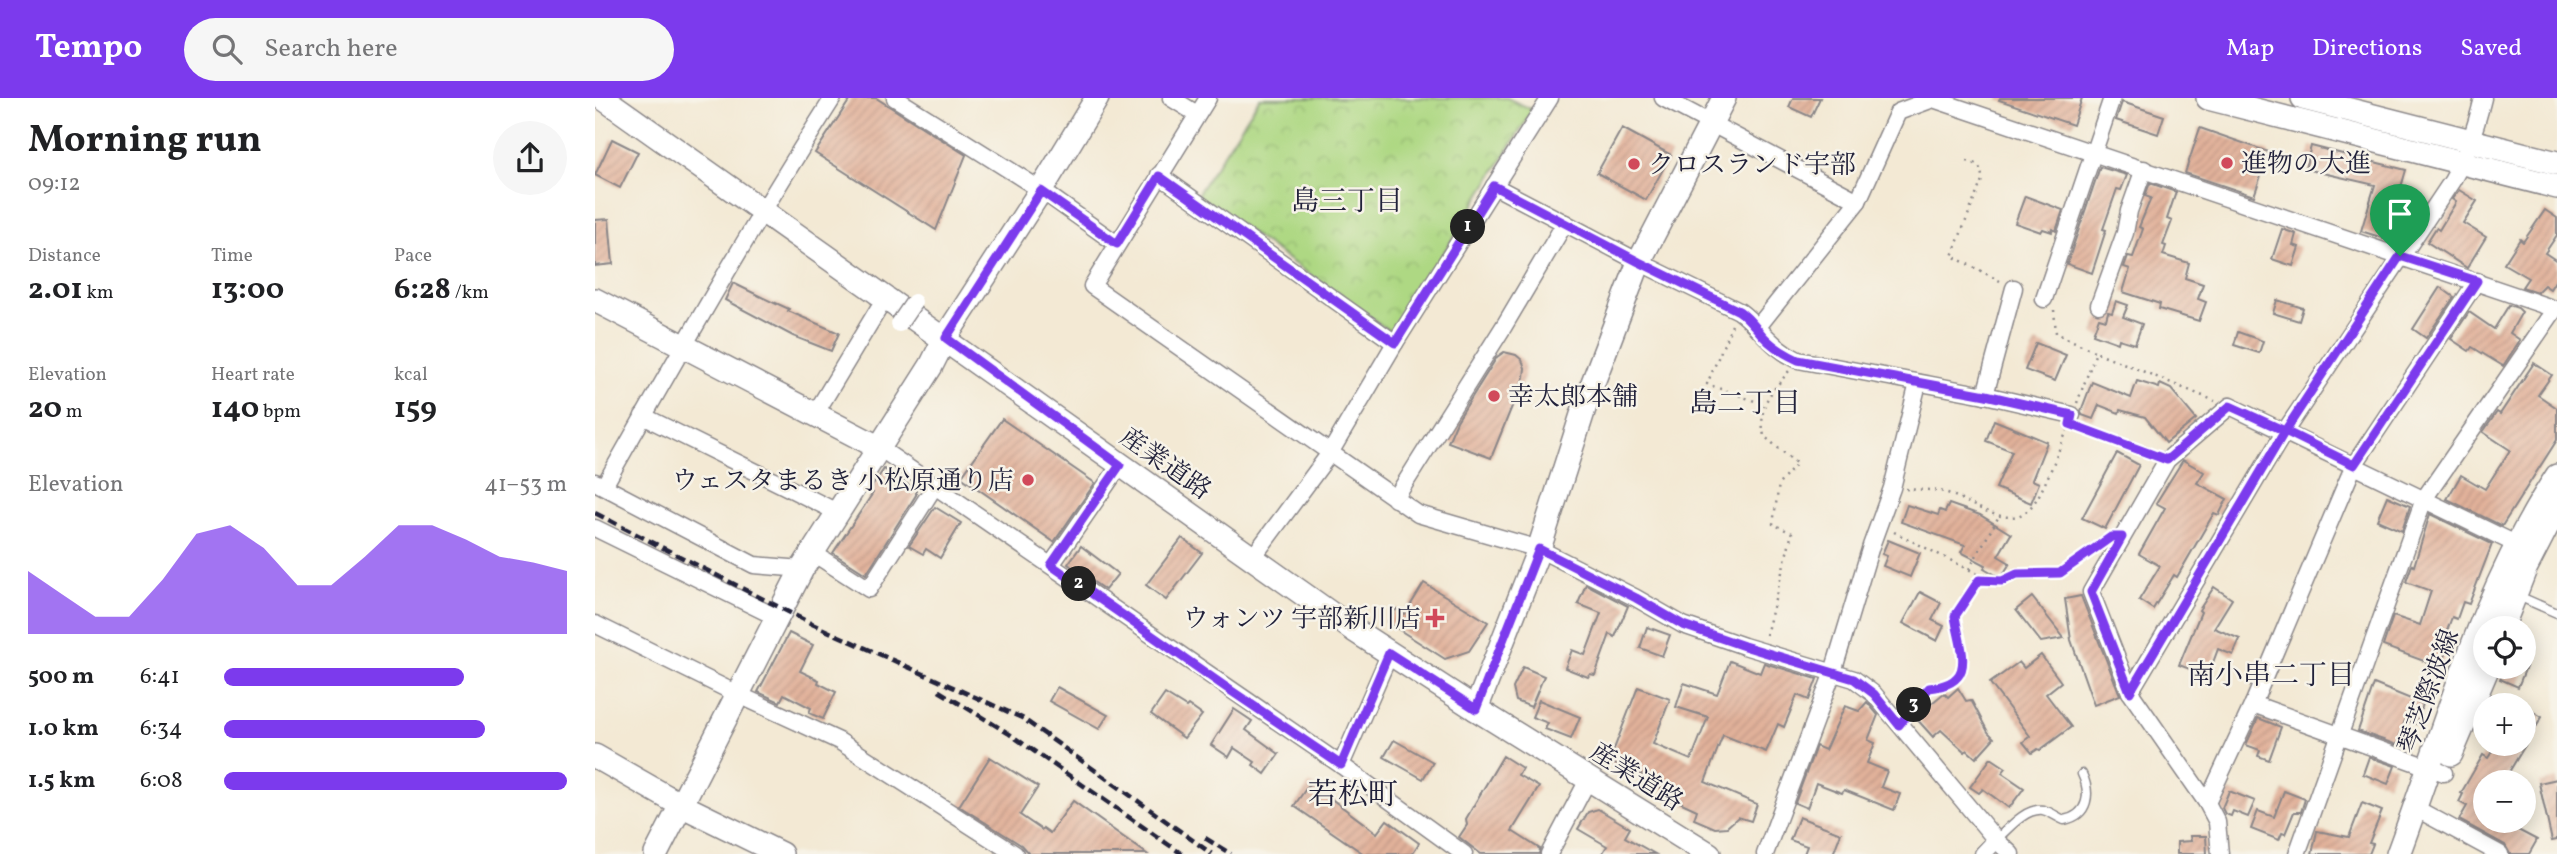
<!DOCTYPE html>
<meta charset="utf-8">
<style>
body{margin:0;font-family:Vollkorn,"Noto Serif JP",serif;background:#f6f6f6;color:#202124;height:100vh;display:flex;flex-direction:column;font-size:26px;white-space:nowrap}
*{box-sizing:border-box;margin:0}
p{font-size:23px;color:#757577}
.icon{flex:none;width:38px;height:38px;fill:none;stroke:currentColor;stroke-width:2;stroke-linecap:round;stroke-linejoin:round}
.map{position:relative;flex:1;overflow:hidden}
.details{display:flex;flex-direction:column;background:#fff;width:595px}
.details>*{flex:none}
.buttons{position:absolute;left:1878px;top:518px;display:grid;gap:14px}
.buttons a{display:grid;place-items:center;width:63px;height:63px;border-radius:50%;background:#fff;box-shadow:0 4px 18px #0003;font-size:35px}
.pin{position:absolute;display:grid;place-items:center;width:60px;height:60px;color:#fff;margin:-72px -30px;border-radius:50% 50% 50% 0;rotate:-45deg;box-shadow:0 0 7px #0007}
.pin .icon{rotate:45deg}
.km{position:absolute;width:35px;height:35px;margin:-18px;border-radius:50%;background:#222;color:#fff;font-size:19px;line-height:35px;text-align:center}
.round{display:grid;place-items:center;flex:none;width:74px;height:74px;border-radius:37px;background:#f6f6f6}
.overview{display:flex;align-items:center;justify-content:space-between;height:119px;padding:0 28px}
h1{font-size:38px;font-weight:700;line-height:52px}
.stats{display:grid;grid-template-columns:repeat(3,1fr);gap:10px;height:119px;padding:7px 28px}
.stats div{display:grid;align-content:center}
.stats b{font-size:30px;font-weight:700}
.stats small{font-size:19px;font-weight:400}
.stats p{font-size:19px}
.chart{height:196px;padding:14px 28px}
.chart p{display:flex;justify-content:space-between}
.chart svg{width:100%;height:126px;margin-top:7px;fill:#7c3aed;opacity:.7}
ul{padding:0 28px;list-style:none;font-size:23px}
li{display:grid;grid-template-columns:112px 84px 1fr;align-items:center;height:52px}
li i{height:18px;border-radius:9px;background:#7c3aed}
header{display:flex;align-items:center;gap:42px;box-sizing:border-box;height:98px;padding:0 35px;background:#7c3aed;color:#fff}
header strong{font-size:33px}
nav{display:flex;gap:38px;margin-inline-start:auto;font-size:24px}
.search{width:490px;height:63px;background:#f6f6f6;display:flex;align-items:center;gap:18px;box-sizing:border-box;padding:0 24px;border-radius:38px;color:#757577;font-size:26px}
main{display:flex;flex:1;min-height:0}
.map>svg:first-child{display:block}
.park{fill:url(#park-crowns);stroke:#687d5f;stroke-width:2}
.building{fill:url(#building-hatch)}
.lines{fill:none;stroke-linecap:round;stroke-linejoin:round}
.lane-casing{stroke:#8a8688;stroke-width:11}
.street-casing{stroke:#8a8688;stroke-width:19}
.secondary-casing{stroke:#8a8688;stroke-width:26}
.path{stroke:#8a8688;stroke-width:2.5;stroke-dasharray:2 5;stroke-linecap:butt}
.lane{stroke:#fff;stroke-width:8}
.street{stroke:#fff;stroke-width:16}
.secondary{stroke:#fff;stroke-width:23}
.rail{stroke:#22223b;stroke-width:4.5;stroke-dasharray:10 5;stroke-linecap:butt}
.street-bridge-casing{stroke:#8a8688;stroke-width:19;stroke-linecap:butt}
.street-bridge{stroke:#fff;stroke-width:16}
.route-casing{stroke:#fff;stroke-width:14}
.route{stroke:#7c3aed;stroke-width:9}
.poi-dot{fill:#d1495b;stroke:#f7f3e8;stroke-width:2.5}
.labels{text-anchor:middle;stroke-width:5;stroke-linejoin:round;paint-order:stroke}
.poi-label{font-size:26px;fill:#22223b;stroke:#f7f3e8;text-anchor:start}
.street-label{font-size:26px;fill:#22223b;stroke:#f7f3e8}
.neighbourhood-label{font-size:28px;fill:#22223b;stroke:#f7f3e8}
.quarter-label{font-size:30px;fill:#22223b;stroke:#f7f3e8}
</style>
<header>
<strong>Tempo</strong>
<div class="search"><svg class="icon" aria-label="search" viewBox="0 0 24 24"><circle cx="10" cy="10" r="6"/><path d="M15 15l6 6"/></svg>Search here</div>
<nav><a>Map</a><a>Directions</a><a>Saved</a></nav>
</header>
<main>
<section class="details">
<div class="overview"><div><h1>Morning run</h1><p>09:12</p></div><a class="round"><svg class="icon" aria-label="share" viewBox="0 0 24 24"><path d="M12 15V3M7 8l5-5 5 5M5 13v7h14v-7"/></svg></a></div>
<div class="stats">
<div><p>Distance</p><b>2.01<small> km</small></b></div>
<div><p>Time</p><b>13:00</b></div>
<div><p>Pace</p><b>6:28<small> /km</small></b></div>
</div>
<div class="stats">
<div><p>Elevation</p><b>20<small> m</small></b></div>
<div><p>Heart rate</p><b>140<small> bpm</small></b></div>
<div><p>kcal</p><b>159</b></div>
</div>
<div class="chart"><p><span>Elevation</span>41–53 m</p>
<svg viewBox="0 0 160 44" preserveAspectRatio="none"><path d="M0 44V22L10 30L20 38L30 38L40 25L50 9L60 6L70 14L80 27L90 27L100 17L110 6L120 6L130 11L140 17L150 19L160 22V44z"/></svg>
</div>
<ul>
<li><b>500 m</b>6:41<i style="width:70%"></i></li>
<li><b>1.0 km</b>6:34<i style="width:76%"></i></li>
<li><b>1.5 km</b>6:08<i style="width:100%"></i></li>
</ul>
</section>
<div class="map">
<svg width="1962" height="756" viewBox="0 0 1962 756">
<defs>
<pattern id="park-crowns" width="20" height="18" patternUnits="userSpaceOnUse" patternTransform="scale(1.75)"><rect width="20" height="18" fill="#aed883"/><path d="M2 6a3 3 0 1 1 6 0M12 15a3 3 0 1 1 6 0" fill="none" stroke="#95b972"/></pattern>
<pattern id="building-hatch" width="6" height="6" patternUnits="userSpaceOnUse" patternTransform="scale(1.75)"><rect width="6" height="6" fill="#e1b19a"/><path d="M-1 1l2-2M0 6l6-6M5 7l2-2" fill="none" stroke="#c19886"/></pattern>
</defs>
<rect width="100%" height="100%" fill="#f7f3e8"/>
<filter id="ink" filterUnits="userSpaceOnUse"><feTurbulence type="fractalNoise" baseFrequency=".0143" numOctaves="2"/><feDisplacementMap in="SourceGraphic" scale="14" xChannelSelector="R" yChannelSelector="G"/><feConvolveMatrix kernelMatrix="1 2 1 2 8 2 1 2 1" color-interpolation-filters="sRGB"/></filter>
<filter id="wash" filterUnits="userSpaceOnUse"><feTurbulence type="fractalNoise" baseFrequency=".00686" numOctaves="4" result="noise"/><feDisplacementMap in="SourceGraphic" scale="28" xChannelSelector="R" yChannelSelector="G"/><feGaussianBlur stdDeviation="1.57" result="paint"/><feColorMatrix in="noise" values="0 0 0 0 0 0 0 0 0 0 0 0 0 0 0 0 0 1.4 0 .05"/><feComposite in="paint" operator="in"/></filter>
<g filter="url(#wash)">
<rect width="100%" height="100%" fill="#f3e9d4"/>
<!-- park -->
<polygon class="park" points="665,0 912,0 938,12 801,232 793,232 602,97"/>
<g id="blocks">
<!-- building -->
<g class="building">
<polygon points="256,0 281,0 371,57 341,132 220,55"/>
<polygon points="1198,0 1225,0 1216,19 1194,9"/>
<polygon points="1405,0 1487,0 1478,27 1404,2"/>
<polygon points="1527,4 1569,18 1563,36 1521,22"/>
<polygon points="1027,30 1076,57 1051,102 1002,75"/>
<polygon points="1605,30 1674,54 1659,98 1590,75"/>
<polygon points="17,41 43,54 25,90 0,77"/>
<polygon points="1716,48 1811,72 1791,141 1766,133 1780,87 1710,71"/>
<polygon points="1505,69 1532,77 1526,92 1522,91 1508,131 1511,132 1497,175 1472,166"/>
<polygon points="1555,85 1581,94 1572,121 1577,123 1568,147 1571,148 1568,157 1594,165 1590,180 1608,186 1603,201 1611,204 1604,223 1564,211 1565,206 1528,194 1535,171 1529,169 1533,158 1538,159 1548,131 1544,129 1556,100 1550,98"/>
<polygon points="1864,92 1882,103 1868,125 1891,139 1872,170 1832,144 1841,130 1844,132 1861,104 1857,101"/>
<polygon points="1430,98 1468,112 1461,133 1458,131 1457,134 1448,131 1446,134 1420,125"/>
<polygon points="1950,112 1962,120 1962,137 1950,155 1962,163 1962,180 1955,191 1949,187 1942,194 1927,189 1933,180 1909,166 1925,141 1928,144"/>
<polygon points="14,121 18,166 0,168 0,122"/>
<polygon points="1687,131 1701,136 1698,147 1704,149 1698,168 1677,161"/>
<polygon points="138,185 181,206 181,205 194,211 193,213 244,235 236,253 198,238 130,202"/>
<polygon points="1845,189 1859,199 1831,240 1818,231"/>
<polygon points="1682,202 1708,210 1704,223 1678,215"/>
<polygon points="1521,203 1533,207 1528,219 1547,226 1540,246 1524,241 1523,245 1498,236 1504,220 1511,222 1513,214 1517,215"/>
<polygon points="1914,207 1923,210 1927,214 1915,235 1925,242 1908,268 1877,249 1874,253 1856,241 1874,214 1899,231"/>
<polygon points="1643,234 1668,243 1664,255 1639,247"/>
<polygon points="1441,245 1471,257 1460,283 1430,272"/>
<polygon points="909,254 921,257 927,262 930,270 929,279 896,360 853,344 862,323 902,259"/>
<polygon points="1939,265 1957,277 1943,297 1962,310 1962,342 1907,428 1852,401 1866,377 1890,391 1915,352 1888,334 1902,314 1905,316"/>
<polygon points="1542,283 1564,290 1565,286 1576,291 1601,321 1571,345 1550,319 1525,312 1524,315 1504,307 1498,321 1487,317 1486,313 1497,284 1536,300"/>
<polygon points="407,321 500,385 459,444 366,379"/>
<polygon points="1399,322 1452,344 1437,382 1444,385 1436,405 1401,390 1417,353 1391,343"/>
<polygon points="1522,355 1544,367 1510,431 1487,420"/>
<polygon points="1588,362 1609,374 1602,385 1632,401 1624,417 1619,415 1582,479 1579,477 1558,511 1544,502 1565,468 1544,456 1570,410 1561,405"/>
<polygon points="289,371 321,392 321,397 271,476 238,455 278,395 274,393"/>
<polygon points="1792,398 1815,408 1807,433 1782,422"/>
<polygon points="1354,406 1385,417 1416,436 1403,458 1415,465 1406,480 1389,470 1391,467 1366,454 1370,447 1306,424 1312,407 1343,417 1345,412 1350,414"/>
<polygon points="340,409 366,425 345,460 331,451 328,456 314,448"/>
<polygon points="1835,416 1897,446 1874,506 1868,504 1862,521 1857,519 1849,541 1855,543 1845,569 1788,548 1798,518 1825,527 1836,493 1811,484 1817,467 1819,468"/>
<polygon points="587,440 607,455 571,502 551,487"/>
<polygon points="1293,442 1325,455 1315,479 1288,468 1292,458 1287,456"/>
<polygon points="486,448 523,476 510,492 473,466"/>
<polygon points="829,485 893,524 874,553 850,561 792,524 801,511 810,516"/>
<polygon points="991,486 1033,508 1020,539 1015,536 1000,577 995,576 993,579 970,570 977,552 990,557 1006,515 983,506"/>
<polygon points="1619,489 1637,501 1619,530 1645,541 1638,557 1623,551 1613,578 1584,567 1606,514 1604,512"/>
<polygon points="1325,494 1346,505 1337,522 1349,528 1342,543 1308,525"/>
<polygon points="1486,498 1525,597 1499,607 1476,542 1470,501"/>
<polygon points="1437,499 1469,540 1446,544 1421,512"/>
<polygon points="1052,529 1075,537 1067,558 1045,550"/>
<polygon points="194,535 218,547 205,573 224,582 223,585 241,594 228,621 214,615 216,610 189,596 185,604 163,594"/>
<polygon points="1446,557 1466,584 1451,596 1476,629 1445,652 1443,651 1437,655 1428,644 1435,638 1395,585 1424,564 1429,570"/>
<polygon points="1135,563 1165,575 1169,565 1222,581 1214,602 1202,597 1189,629 1183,626 1171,654 1128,637 1110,684 1162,706 1156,723 1143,719 1132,729 1120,730 1099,721 1102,712 1076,700 1078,696 1061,688 1064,683 1014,664 1043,589 1075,601 1058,646 1096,662 1113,619 1081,609 1089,585 1122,596"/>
<polygon points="928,569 949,578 936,609 921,603 918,590"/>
<polygon points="1910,569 1931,569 1923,589 1905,581"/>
<polygon points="1779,586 1828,606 1821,626 1810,622 1802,647 1763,633"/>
<polygon points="462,589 513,617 504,631 454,603"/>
<polygon points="1363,590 1371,603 1376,602 1393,634 1399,640 1381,660 1372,652 1370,654 1346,632 1338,639 1320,619 1349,595 1353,599"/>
<polygon points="570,596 591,609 593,607 607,617 589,640 556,616"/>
<polygon points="944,602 985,619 976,641 950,631 953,625 937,619"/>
<polygon points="1272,604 1283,617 1273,642 1280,645 1272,665 1292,673 1286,689 1305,696 1299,712 1249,692 1247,695 1221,685 1212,710 1200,705 1221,648 1230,652 1250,608 1264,613"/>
<polygon points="1928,608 1947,619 1908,684 1890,684 1890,723 1906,723 1942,742 1934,756 1915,756 1910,747 1864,722 1872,708 1864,704 1868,696 1866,695 1888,657 1893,660 1902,646 1928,646"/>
<polygon points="639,611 657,623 651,632 684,656 670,676 658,667 660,664 639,650 634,659 616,647"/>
<polygon points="1663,620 1686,629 1674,662 1663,658 1665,652 1651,647"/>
<polygon points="799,642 838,664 828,681 789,659"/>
<polygon points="908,658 927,670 923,677 944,689 917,733 945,751 944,756 886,756 864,739 872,727 871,721 883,700"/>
<polygon points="395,659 443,689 425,717 447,732 448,730 455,735 478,703 552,756 434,756 426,747 364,708"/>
<polygon points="1774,659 1800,668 1793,686 1768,676"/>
<polygon points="1396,660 1411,670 1407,675 1429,690 1414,710 1388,691 1384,695 1375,689"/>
<polygon points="1962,681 1962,742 1957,743 1944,685"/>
<polygon points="715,685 782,735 792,722 824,745 817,756 769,756 699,708"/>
<polygon points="1634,693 1660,703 1653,719 1638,713 1636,718 1630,716 1627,710"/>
<polygon points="1689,693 1710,701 1706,714 1699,714 1690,736 1687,735 1684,742 1656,731 1663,713 1679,719"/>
<polygon points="1767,705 1787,713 1774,745 1778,746 1774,756 1717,756 1722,733 1754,739"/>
<polygon points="1003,711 1035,730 1030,739 1060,756 1007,756 1012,748 983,731 993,714"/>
<polygon points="1204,719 1246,735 1238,756 1209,756 1212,748 1195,742"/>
<polygon points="1595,738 1611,738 1612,756 1582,756 1582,744 1596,743"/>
</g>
</g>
</g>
<g filter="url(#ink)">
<use href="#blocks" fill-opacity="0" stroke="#8a8688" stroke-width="2"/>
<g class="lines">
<defs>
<g id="lane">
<polyline points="1921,497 1962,515"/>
<path d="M1401 742C1413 731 1430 710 1448 712 1456 714 1462 719 1469 722 1494 717 1496 695 1487 676"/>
</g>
<g id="street">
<polyline points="300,0 446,92 522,146"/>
<polyline points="576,0 602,16"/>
<polyline points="613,0 497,188 823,416 944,451 1041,500 1088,527 1149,548 1259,581 1279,596 1401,742 1416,756"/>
<polyline points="1068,0 1263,103"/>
<polyline points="564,77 800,245"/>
<path d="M899 88 1044 164 1144 213C1167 230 1174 248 1203 262L1390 297 1477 317"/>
<polyline points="1449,201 1517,0"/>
<polyline points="1504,207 1530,135 1534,113 1549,71"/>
<polyline points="1162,230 1263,103 1303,14 1338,1 1960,211 1829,401 1702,756"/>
<polyline points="1390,297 1419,190"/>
<polyline points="220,316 290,200"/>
<polyline points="48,318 242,414"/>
<polyline points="283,349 746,667 869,756"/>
<polyline points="0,384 159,467 207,471"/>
<path d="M9 388C83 257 157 127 238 0"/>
<polyline points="800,401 909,228 970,125"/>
<polyline points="0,430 181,519"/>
<polyline points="218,455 274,491 341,386"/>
<polyline points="658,459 735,355 800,245 955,0"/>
<polyline points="456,467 525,367"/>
<polyline points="0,526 142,596 244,643 420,756"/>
<path d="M1535 594 1690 333 1857 83C1872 57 1881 29 1888 0"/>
<polyline points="1658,606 1849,675"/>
<polyline points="746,667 795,555"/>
<polyline points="1612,705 1658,606 1759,367 1882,183"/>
<polyline points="1820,710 1905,756"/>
<polyline points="954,756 994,680"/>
<polyline points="1170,756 1238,574 1276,448 1297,390 1323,285"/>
<polyline points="1388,756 1401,742"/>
<polyline points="1625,756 1622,724 1612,705 1535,594 1496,494 1572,362 1635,308 1929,450"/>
</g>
<g id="secondary">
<polyline points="8,0 759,532 881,611 1114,756"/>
<polyline points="1613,0 1962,89"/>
<polyline points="1708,0 1962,65"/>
<polyline points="0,202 283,349"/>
<polyline points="1907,530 1930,471 1962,409"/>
<polyline points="881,611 944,451 994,295 1044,164 1129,0"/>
<polyline points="1856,656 1893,569"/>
<polyline points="0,658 86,707 186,756"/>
<polyline points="61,756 207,471 336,268 350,240 446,92 502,0"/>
<path d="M1803 756C1850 630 1887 491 1962 378"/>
</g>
</defs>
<!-- lane casing -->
<use href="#lane" class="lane-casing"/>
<!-- street casing -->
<use href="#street" class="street-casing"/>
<!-- secondary casing -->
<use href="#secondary" class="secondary-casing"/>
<!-- path -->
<g class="path">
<path d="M1372 63C1384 66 1387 70 1387 82L1357 158 1405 183"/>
<polyline points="1459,212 1461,235 1501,254"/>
<polyline points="1137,227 1112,286 1168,306"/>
<polyline points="1482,305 1501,254 1620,303"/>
<polyline points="1487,330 1559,357"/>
<path d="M1311 391C1323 392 1337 391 1349 394 1372 400 1411 434 1434 411 1449 396 1462 354 1472 333"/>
<path d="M1299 434 1383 476 1384 482 1360 518C1365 552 1384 585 1333 590L1315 613"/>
<polyline points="1374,471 1404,418"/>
<polyline points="1384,482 1407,483 1422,476 1464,475 1503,448"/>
<path d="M1171 537 1197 435 1178 426 1184 386 1202 366 1169 338C1163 305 1174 298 1194 273"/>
</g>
<!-- lane -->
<use href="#lane" class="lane"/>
<!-- street -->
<use href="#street" class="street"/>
<!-- secondary -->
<use href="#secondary" class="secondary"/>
<!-- rail -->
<g class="rail">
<polyline points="0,415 217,526 427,620 617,756"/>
<polyline points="344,593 413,635 587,756"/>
<polyline points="610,740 636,756"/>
</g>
<defs>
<polyline id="street-bridge" points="304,226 319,204"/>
</defs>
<!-- street-bridge casing -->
<use href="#street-bridge" class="street-bridge-casing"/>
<!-- street-bridge -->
<use href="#street-bridge" class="street-bridge"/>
</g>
</g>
<g class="lines" filter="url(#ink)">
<defs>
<path id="route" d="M1805 158 1690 333 1635 308 1572 362 1475 326 1477 317 1391 297 1203 262C1190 256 1178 249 1168 238 1160 229 1154 220 1144 213L1044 164 899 88 800 245 564 78 522 146 446 93 351 240 525 367 456 467 632 590 746 667 794 555 881 611 944 451 1041 500 1088 527 1149 548 1259 581 1279 596 1304 627 1334 590C1384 585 1365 552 1360 518L1384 482 1407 483 1422 476 1465 475 1516 439H1527L1496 494 1535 594 1690 333 1759 367 1882 183 1805 158"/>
</defs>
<!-- route casing -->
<use href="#route" class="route-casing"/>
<!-- route -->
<use href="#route" class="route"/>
</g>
<!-- markers -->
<g class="poi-dot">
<circle cx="1632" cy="65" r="7"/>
<circle cx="1039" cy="66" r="7"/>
<circle cx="899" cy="298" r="7"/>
<circle cx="433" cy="382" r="7"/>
<path d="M836.5 509.5h7v7h7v7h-7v7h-7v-7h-7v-7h7z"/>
</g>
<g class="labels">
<!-- poi labels -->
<g class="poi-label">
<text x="1646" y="74">進物の大進</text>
<text x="1053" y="75">クロスランド宇部</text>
<text x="913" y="307">幸太郎本舗</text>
<text x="419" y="391" text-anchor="end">ウェスタまるき 小松原通り店</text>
<text x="826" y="529" text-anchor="end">ウォンツ 宇部新川店</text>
</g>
<!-- street labels -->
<g class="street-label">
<text transform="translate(571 365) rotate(35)" y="9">産業道路</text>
<text transform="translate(1833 593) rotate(-70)" y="9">琴芝際波線</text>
<text transform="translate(1042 678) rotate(32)" y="9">産業道路</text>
</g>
<!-- neighbourhood labels -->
<g class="neighbourhood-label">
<text x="752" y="112">島三丁目</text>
<text x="1150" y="314">島二丁目</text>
<text x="1676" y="586">南小串二丁目</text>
</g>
<!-- quarter labels -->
<g class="quarter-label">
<text x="758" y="706">若松町</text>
</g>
</g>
</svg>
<div class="buttons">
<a><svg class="icon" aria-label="locate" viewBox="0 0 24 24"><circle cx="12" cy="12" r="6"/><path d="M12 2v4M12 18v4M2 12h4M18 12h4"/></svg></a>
<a>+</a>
<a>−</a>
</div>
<div class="pin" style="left:1805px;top:158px;background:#1e9e55"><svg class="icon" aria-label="arrive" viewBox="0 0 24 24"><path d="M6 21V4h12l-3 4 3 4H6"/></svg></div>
<b class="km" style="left:873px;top:129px">1</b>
<b class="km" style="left:484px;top:486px">2</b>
<b class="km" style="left:1319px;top:607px">3</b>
</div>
</main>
